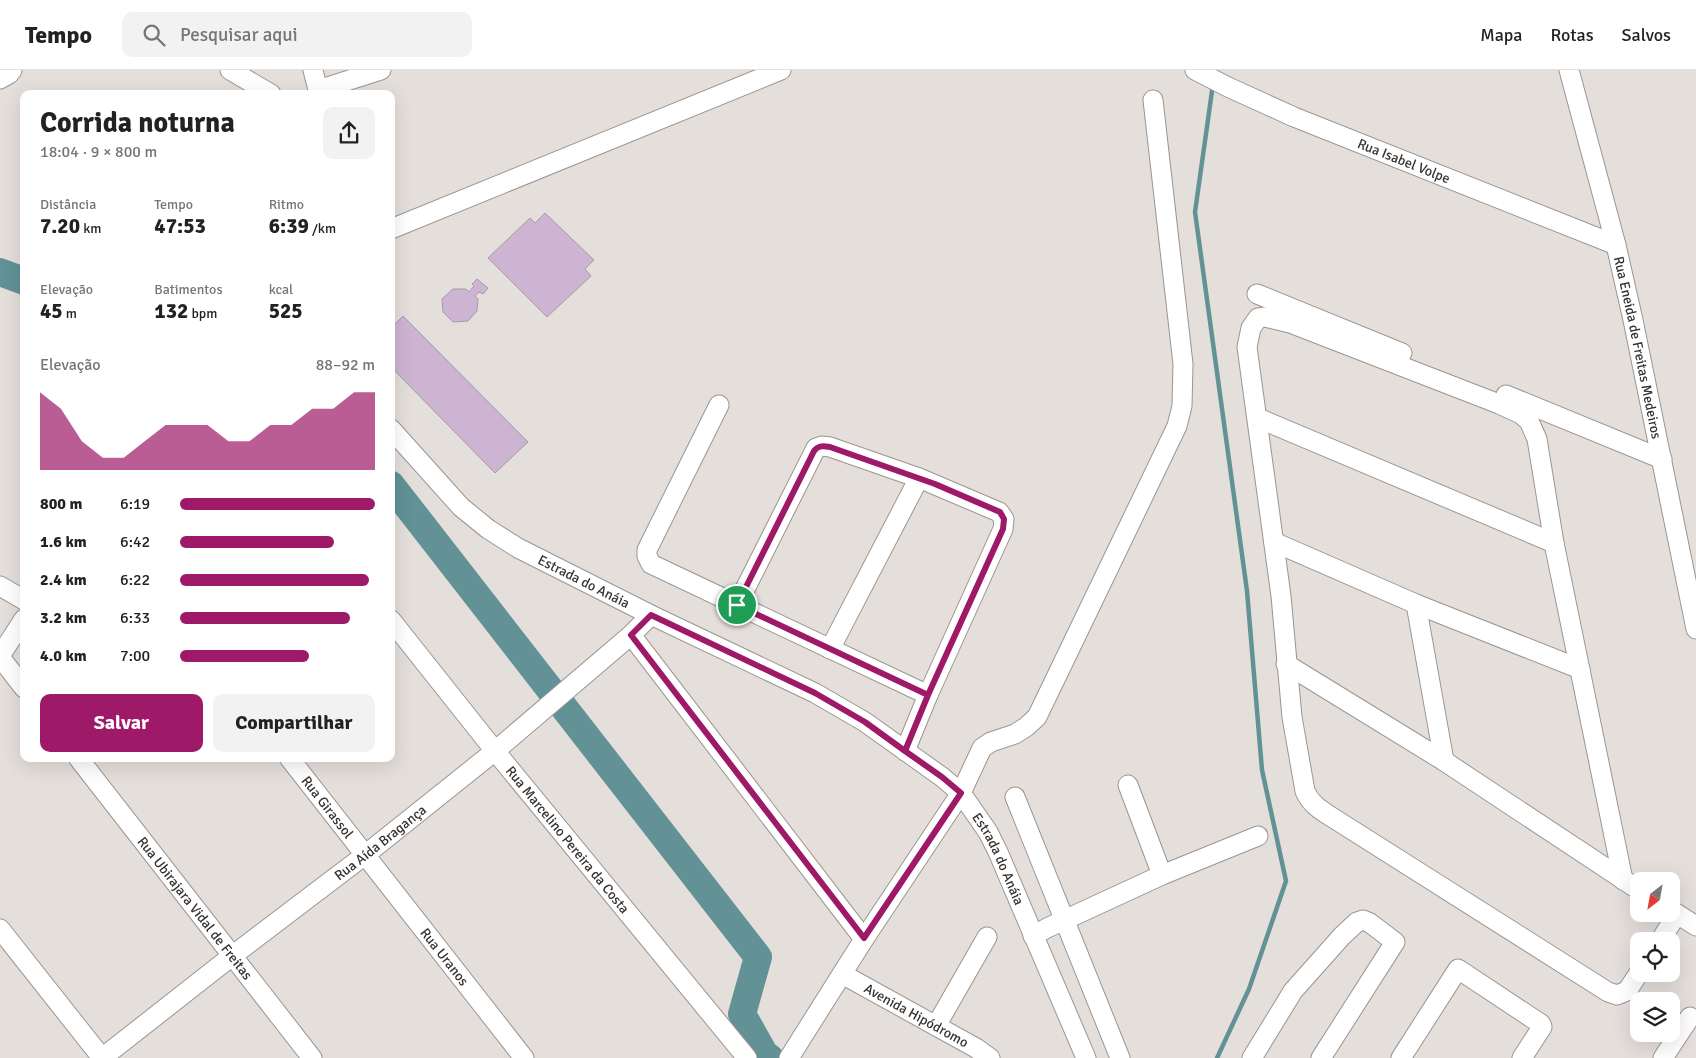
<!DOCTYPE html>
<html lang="pt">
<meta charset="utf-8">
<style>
body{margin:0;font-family:Signika,sans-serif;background:#f2f2f2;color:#222;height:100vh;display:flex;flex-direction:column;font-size:19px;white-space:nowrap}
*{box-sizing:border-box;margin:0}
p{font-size:16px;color:#767676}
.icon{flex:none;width:28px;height:28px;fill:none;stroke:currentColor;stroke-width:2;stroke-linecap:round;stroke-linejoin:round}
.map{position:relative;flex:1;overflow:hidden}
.side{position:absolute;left:20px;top:20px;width:375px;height:672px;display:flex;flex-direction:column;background:#fff;border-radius:10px;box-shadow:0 5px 20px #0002}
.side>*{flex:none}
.needle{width:32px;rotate:211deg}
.controls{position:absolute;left:1630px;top:802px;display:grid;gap:10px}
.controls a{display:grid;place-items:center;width:50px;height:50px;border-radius:10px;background:#fff;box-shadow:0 5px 20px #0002;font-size:25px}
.pin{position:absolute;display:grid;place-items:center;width:42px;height:42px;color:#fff;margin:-21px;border:2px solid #fff;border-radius:50%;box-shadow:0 1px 5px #0007}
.round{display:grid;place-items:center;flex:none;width:52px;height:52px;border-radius:10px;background:#f2f2f2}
.headline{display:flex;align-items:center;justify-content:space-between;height:85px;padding:0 20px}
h1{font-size:28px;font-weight:700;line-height:38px}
.stats{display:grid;grid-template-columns:repeat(3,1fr);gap:8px;height:85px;padding:5px 20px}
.stats div{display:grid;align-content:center}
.stats b{font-size:21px;font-weight:700}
.stats small{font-size:14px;font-weight:400}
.stats p{font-size:14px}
.chart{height:140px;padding:10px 20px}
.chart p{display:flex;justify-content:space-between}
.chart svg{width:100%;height:90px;margin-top:5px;fill:#9e1968;opacity:.7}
.cta{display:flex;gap:10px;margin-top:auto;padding:10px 20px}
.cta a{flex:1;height:58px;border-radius:10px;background:#9e1968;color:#fff;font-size:20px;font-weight:700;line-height:58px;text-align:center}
.cta a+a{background:#f2f2f2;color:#222}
ul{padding:0 20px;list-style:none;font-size:16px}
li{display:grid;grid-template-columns:80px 60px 1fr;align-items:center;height:38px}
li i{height:12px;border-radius:6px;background:#9e1968}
header{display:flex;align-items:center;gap:30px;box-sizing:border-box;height:70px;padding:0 25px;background:#fff;border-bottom:1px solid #e0e0e0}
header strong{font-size:24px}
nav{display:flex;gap:28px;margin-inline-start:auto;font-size:18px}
.search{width:350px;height:45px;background:#f2f2f2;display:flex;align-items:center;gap:12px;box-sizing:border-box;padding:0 18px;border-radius:10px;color:#767676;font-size:19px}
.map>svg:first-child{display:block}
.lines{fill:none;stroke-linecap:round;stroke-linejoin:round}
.stream{stroke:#629296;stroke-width:4.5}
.river{stroke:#629296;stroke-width:28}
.building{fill:#ceb4d3;stroke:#a19da2}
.minor-casing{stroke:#9b9592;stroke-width:21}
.minor{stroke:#fff;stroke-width:19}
.route-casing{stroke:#fff;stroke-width:10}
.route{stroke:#9e1968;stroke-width:6}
.labels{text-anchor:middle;stroke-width:4;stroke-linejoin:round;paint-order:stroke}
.street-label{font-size:14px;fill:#353332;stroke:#f3ede9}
</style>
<header>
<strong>Tempo</strong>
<div class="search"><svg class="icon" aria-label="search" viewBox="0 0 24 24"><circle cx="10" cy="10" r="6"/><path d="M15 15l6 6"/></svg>Pesquisar aqui</div>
<nav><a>Mapa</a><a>Rotas</a><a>Salvos</a></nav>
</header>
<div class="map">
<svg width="1696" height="988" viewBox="0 0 1696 988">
<rect width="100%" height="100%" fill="#e5dfdc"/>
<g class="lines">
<!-- stream -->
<polyline class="stream" points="1213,14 1195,142 1247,521 1262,700 1286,811 1249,919 1217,988"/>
<!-- river -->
<g class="river">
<polyline points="0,202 24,211"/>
<polyline points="391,415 758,887 742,944 765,985 770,988"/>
</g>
</g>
<!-- building -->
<g class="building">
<polygon points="545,143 594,190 585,199 591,206 547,247 488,188 530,148 535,153"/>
<polygon points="477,209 488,218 483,224 479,222 475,226 478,229 477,241 468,251 453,252 443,242 442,229 453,219 466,219 469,222 474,216 472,214"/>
<polygon points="403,246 528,372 495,403 391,297 391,258"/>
</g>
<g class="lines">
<defs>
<g id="minor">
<polyline points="230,0 271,24"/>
<polyline points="313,0 319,24"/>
<path id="s1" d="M1195 0 1228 17 1294 47 1616 175"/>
<path id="s2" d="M1569 0 1616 175 1633 250 1696 559"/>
<polyline points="0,9 9,4 12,0"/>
<polyline points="318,20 381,0"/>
<polyline points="391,159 781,0"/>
<polyline points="1257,224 1402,283"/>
<polyline points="1506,325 1662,389"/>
<polyline points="719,335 647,480 647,486 651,494 928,625"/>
<polyline points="1258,348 1554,473"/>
<path id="s3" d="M391 359 461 437 488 459 518 478 651 545 815 623 865 652 942 707 961 723 988 762 998 782 1086 988"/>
<polyline points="1274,472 1416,534 1580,599"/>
<polyline points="0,516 24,530"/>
<polyline points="1416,534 1444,691"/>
<polyline points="737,535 816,378 822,376 830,377 919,408"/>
<path id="s4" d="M391 550 495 681 747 988"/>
<polyline points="631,565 864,869"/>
<polyline points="830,579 919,408 999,442 1004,449 1003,459 928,625 905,681"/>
<polyline points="0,586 24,549"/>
<polyline points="0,587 24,618"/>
<polyline points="1286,594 1444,691 1639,820"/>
<path id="s5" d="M79 689 312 988"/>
<path id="s6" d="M290 689 524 988"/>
<polyline points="1128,715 1162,805"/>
<polyline points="1015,727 1120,988"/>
<path d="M1623 810 1554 473 1537 369 1529 351 1521 344 1499 334 1290 253 1265 247 1258 248 1251 258 1247 277 1281 526 1292 647 1305 721C1310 733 1319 739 1330 746L1608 922 1617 925 1627 921 1639 903"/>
<polyline points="1671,840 1696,856"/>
<polyline points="0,859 102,988"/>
<polyline points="1033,866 1047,858 1162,805 1258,766"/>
<polyline points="1660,871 1677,844"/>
<path id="s7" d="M842 904 976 978 990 988"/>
<polyline points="936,956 987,867"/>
<path id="s8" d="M102 988 232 886 365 785 495 681 631 565 651 545"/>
<polyline points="789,988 864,869 961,723 982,678 991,672 1015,664 1026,657 1037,647 1177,356 1182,336 1183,294 1153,30"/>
<polyline points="1252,988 1293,921 1342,866 1357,852 1363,850 1370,853 1395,872 1321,988"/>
<polyline points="1401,988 1458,899 1541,954 1542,957 1522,988"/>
<polyline points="1663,988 1690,947"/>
</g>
</defs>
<!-- minor casing -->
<use href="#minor" class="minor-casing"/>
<!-- minor -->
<use href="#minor" class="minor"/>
</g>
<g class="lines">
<defs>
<path id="route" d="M737 535 928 625 905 681 865 652 815 623 651 545 631 565 864 868 961 723 942 707 905 681 928 625 1003 459 1004 449 1000 442 935 414 830 377C824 376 818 375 814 381L737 535"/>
</defs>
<!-- route casing -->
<use href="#route" class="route-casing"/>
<!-- route -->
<use href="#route" class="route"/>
</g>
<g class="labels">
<!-- street labels -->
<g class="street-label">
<text dy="5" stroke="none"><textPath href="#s1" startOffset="228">Rua Isabel Volpe</textPath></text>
<text dy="5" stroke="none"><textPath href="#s2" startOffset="286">Rua Eneida de Freitas Medeiros</textPath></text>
<text dy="5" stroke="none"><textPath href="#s3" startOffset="249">Estrada do Anáia</textPath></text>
<text dy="5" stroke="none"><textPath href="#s6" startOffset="61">Rua Girassol</textPath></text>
<text dy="5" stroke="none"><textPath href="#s4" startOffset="282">Rua Marcelino Pereira da Costa</textPath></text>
<text dy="5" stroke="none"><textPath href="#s8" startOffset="352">Rua Aída Bragança</textPath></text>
<text dy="5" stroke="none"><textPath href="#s3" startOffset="759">Estrada do Anáia</textPath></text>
<text dy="5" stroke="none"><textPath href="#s5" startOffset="189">Rua Ubirajara Vidal de Freitas</textPath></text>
<text dy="5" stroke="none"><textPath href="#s6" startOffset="251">Rua Uranos</textPath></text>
<text dy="5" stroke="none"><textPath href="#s7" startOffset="85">Avenida Hipódromo</textPath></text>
</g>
</g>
</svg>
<div class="controls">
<a><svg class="needle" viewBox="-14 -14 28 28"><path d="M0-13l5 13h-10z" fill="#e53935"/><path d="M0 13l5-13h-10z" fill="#767676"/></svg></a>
<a><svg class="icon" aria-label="locate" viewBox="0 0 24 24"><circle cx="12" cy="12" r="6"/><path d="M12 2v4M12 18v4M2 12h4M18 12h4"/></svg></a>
<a><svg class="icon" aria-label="layers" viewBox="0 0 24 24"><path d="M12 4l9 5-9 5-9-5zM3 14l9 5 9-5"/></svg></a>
</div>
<div class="pin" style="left:737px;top:535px;background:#1e9e55"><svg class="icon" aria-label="arrive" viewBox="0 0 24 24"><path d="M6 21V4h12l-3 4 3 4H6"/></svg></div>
<section class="side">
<div class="headline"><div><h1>Corrida noturna</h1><p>18:04 · 9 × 800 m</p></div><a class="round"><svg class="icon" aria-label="share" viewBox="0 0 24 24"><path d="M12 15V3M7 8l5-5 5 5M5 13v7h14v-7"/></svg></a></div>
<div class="stats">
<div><p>Distância</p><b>7.20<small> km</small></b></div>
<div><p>Tempo</p><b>47:53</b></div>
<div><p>Ritmo</p><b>6:39<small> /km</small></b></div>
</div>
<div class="stats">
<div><p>Elevação</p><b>45<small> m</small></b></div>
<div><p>Batimentos</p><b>132<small> bpm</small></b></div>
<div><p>kcal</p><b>525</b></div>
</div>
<div class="chart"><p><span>Elevação</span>88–92 m</p>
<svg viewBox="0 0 160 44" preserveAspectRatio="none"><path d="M0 44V6L10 14L20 30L30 38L40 38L50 30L60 22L70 22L80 22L90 30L100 30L110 22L120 22L130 14L140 14L150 6L160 6V44z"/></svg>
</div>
<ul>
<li><b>800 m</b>6:19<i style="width:100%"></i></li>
<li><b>1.6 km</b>6:42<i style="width:79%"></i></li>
<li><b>2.4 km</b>6:22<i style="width:97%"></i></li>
<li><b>3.2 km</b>6:33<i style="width:87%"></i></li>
<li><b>4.0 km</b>7:00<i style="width:66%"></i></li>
</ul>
<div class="cta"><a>Salvar</a><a>Compartilhar</a></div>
</section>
</div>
